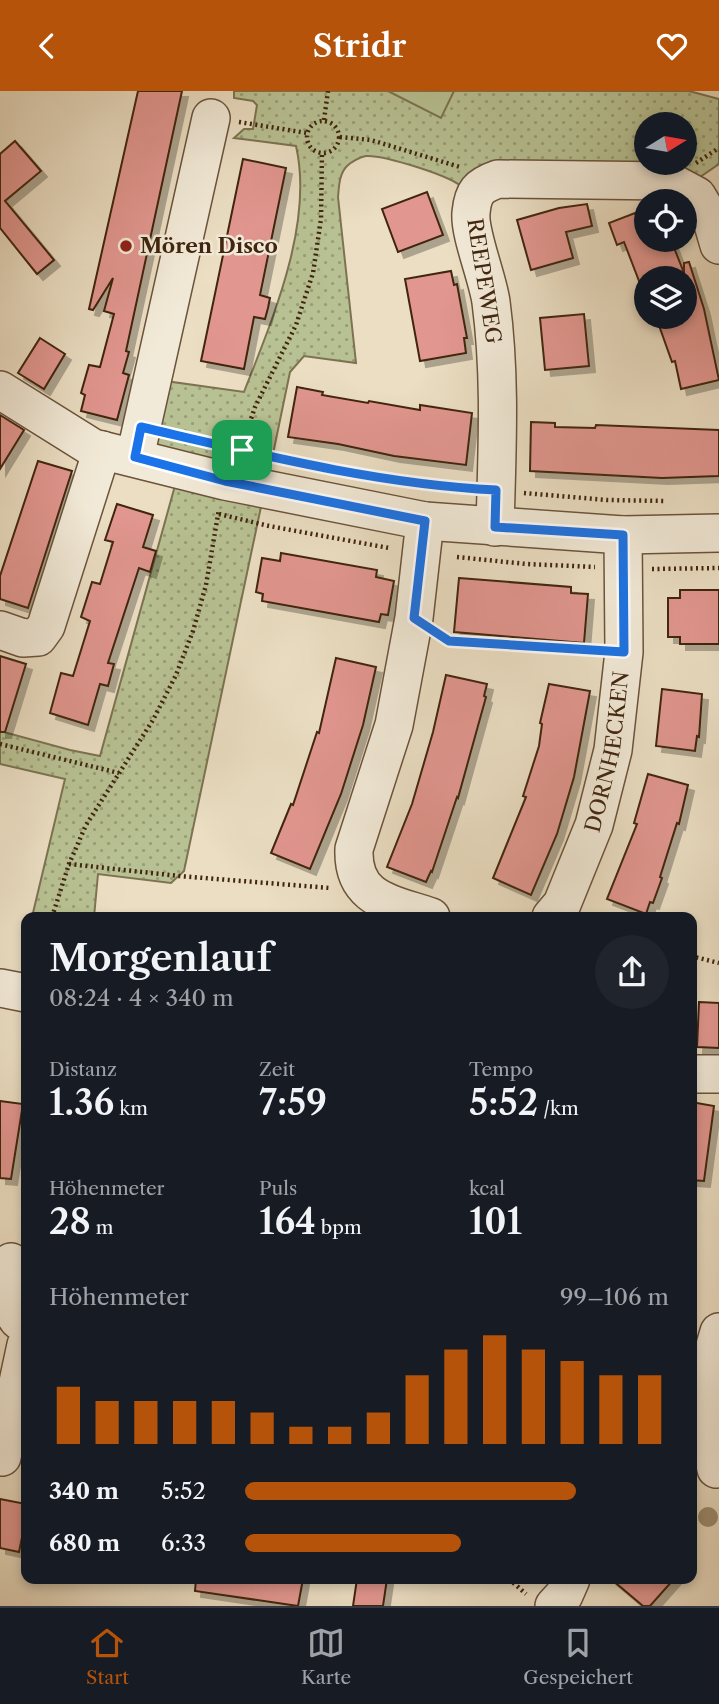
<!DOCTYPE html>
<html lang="de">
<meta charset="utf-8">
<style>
body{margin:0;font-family:"Libre Caslon Text",serif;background:#20242c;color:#f1f3f6;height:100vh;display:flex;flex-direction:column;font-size:26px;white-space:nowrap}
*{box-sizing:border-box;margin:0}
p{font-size:23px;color:#9ea1a6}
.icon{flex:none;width:38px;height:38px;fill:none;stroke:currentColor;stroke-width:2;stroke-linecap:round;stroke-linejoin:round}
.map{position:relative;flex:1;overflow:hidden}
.side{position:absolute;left:21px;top:821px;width:676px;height:672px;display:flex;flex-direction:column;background:#171b24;border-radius:14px;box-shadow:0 4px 10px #0003}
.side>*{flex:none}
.needle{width:46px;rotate:79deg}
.fabs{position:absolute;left:634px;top:21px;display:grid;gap:14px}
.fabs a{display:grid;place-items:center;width:63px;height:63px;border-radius:50%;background:#171b24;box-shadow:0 4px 10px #0003;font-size:35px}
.pin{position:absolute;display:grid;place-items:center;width:60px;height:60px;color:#fff;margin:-30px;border-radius:14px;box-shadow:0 4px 10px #0006}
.round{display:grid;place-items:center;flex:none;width:74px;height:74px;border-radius:37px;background:#20242c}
.head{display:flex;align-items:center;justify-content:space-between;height:119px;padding:0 28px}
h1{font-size:38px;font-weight:600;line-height:52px}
.metrics{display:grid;grid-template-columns:repeat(3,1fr);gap:10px;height:119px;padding:7px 28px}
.metrics div{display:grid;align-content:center}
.metrics b{font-size:35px;font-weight:600}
.metrics small{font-size:19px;font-weight:400}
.metrics p{font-size:19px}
.chart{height:196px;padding:14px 28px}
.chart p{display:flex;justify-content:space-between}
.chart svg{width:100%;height:126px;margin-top:7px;stroke:#b45309;stroke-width:6}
ul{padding:0 28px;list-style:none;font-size:23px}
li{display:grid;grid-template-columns:112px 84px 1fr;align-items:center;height:52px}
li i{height:18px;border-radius:9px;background:#b45309}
header{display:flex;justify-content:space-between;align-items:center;height:91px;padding:0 28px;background:#b45309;color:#fff;font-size:32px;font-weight:600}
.tabs{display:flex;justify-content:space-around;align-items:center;height:98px;border-top:2px solid #363941;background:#171b24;font-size:19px;color:#9ea1a6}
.tabs a{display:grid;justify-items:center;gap:4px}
.tabs .current{color:#b45309}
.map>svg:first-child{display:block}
.green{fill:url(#green-dots);stroke:#7c7351;stroke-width:2;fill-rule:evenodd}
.pitch{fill:#b8c193;stroke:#7c7351;stroke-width:2}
.building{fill:#e1968f;stroke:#40250f;stroke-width:2;filter:url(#shadow)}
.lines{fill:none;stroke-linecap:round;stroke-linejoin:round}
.minor-casing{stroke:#6b533c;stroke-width:40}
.path{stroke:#40250f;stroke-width:4.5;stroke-dasharray:2 3.5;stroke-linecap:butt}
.minor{stroke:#f2ead8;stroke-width:37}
.tree{fill:#9d8e72}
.route-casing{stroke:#fff;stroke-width:14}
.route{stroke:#1a73e8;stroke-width:9}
.poi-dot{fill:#8f2418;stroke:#f2ead8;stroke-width:2.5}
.labels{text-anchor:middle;stroke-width:5;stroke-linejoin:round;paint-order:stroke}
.poi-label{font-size:21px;font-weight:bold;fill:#40250f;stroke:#f2ead8;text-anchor:start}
.street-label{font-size:21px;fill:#40250f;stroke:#f2ead8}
</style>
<header><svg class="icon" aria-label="back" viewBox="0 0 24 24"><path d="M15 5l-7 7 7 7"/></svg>Stridr<svg class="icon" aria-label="heart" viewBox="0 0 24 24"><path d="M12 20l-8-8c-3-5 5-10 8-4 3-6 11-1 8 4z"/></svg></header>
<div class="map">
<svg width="719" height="1515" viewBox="0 0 719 1515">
<defs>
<pattern id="green-dots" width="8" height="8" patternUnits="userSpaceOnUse" patternTransform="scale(1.75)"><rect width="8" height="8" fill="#b8c193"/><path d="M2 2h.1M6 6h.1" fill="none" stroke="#979d76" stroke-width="1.8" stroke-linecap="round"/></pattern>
<filter id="shadow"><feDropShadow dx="6" dy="6" stdDeviation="0" flood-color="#0004"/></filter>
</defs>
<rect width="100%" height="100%" fill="#ebdec3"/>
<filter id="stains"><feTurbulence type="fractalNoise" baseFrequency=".00286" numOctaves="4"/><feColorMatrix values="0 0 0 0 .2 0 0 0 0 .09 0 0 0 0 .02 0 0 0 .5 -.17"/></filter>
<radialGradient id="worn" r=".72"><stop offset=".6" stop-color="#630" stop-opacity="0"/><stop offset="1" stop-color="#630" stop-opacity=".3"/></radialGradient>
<!-- green -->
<g class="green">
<path d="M234 0H689L719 8V73L700 86 464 98C454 85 383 64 366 65 360 66 351 71 347 75 339 83 339 96 338 106L356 272 304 265 290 281 268 387 156 356 165 290 244 301C272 229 314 133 296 55L234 47 244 38H253L257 14 253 10 234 7ZM646 33H684V72H646Z"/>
<polygon points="176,391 262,411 184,780 171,792 98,783 94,826 32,826 65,688 0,673 0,640 70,659 100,665"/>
</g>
<!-- pitch -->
<polygon class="pitch" points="388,0 454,0 441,27"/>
<!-- building -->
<g class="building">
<polygon points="138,0 182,0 126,260 129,261 123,282 129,284 117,329 81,320 85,304 81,302 89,274 100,276 114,223 104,220 113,187 93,219 89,218"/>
<polygon points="15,50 41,80 5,110 54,169 37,183 0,137 0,63"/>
<polygon points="243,68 286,77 260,204 270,207 268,217 265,228 254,226 244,278 201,270"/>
<polygon points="427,101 443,144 398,161 382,118"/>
<polygon points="587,113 592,135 566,141 573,167 531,179 517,129 559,117"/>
<polygon points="635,122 640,132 646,130 646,149 671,149 684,182 684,172 689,171 704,218 719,289 681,298 675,270 672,271 656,226 684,226 684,187 646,187 644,203 624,151 617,154 609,132"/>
<polygon points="451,180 454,194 457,193 467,247 464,247 466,262 420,270 405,188"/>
<polygon points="584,223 589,275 545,279 540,227"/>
<polygon points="40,247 65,263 44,298 18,282"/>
<polygon points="297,296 323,301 322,304 368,312 369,310 420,319 420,314 472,322 466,374 394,365 338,353 288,346"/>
<polygon points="0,324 24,339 0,378"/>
<polygon points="531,331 555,332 555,336 595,337 596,334 719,339 719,385 662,387 530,380"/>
<polygon points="38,370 72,380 28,517 0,508 0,485"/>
<polygon points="117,413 153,424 143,456 156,460 150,481 139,477 108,572 114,573 108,595 100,593 88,634 50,622 61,582 73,585 90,530 81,526 92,491 100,493 113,451 105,449"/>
<polygon points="281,462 377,479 376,486 394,490 388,524 381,523 379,531 262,510 263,503 256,501 262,467 280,470"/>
<polygon points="459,487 571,496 571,502 588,503 584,552 454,541"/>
<polygon points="680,499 719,499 719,553 680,553 680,546 668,546 668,507 680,507"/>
<polygon points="0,565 26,573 5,641 0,641"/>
<polygon points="336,567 376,576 363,634 341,703 310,778 271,762 291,713 293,714 317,641 319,642"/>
<polygon points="446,584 487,593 484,605 486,606 458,707 457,706 432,781 431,780 426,791 387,776 412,713 433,641"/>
<polygon points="549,593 590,600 574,686 557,743 531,804 493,787 526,706 523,705 539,655 542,633 540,632"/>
<polygon points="662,598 702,603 699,646 697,645 695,660 656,655"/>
<polygon points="648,683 688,694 679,733 677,732 660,786 662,787 653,812 650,811 646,823 607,808 637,733 634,732"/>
<polygon points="699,911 719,912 719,957 697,956"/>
<polygon points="0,1010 23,1013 11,1088 0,1087"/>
<polygon points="691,1011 714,1015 704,1090 691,1089"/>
<polygon points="0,1408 26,1413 26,1427 19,1461 0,1457"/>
<polygon points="196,1488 303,1488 298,1515 195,1500"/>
<polygon points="357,1488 387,1488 383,1515 353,1515"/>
<polygon points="611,1488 674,1488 650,1515 643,1515"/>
</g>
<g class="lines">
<defs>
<g id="minor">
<polyline points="0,299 93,357 225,390 425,430 623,444 719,442"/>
<polyline points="135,366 211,27"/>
<path d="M425 430 414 527 394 634 354 758C352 809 391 812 431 826"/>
<path d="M495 436C497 359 501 287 491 211 488 188 469 142 471 122 473 101 478 95 498 88L669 90 697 105 712 130 719 154"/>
<polyline points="0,539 23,547 38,546 46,535 102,359"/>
<path id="s1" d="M551 826 562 813 594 734 613 659 624 561 623 444"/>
<polyline points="0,897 26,902"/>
<polyline points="691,983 719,983"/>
<path d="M11 1171C27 1190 0 1226 26 1233"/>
<polyline points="2,1366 26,1254"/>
<polyline points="716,1378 706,1333 704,1292 719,1241"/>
<polyline points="554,1515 564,1504 571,1488"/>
</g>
</defs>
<!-- minor casing -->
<use href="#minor" class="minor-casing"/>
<!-- path -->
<g class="path">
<polyline points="324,29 328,0"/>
<circle cx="323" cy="46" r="16"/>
<polyline points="239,31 307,42"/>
<polyline points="340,46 371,49 460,76"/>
<polyline points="696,72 719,57"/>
<polyline points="214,353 243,359"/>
<polyline points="239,364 255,316 296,234 313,182 321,128 322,62"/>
<polyline points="371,385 467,397"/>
<polyline points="524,402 607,409 666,410"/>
<polyline points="219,423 269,435 389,457"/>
<polyline points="457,466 526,473 595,476"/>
<polyline points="652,478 719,477"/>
<polyline points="441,545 449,550 595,559"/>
<polyline points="0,653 119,682"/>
<polyline points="69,773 179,785 330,797"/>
<polyline points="52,826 69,773 86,734 153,629 176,584 193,540 206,494 219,418"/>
<polyline points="691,865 719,872"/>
<polyline points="509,1488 526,1503"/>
</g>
<!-- minor -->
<use href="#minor" class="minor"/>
</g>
<!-- trees -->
<circle class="tree" cx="708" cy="1426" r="10"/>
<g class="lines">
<defs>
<path id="route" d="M141 336C258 363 376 393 496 399L495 436 623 444 624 561 449 550 414 527 425 430 225 390 135 366Z"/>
</defs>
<!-- route casing -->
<use href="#route" class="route-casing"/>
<!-- route -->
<use href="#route" class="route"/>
</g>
<!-- markers -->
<circle class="poi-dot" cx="126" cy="155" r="7"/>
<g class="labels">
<!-- poi labels -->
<g class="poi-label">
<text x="140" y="162">Mören Disco</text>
</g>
<!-- street labels -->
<g class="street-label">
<text transform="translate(484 190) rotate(81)" y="7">REEPEWEG</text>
<text dy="7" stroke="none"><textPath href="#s1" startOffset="177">DORNHECKEN</textPath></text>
</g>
</g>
<rect width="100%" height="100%" filter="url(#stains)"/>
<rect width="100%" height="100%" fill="url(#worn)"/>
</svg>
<div class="fabs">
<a><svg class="needle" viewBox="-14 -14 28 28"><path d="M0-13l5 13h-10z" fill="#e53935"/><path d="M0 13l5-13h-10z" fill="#9ea1a6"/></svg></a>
<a><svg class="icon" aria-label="locate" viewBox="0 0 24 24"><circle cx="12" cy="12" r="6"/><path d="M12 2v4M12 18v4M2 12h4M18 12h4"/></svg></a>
<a><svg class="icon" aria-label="layers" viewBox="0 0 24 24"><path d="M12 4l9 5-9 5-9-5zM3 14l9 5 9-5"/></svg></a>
</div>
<div class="pin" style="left:242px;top:359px;background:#1e9e55"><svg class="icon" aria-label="arrive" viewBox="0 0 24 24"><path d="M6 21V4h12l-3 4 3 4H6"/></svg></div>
<section class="side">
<div class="head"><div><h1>Morgenlauf</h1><p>08:24 · 4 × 340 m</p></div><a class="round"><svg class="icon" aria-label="share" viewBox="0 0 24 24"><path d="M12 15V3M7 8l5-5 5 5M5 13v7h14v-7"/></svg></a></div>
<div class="metrics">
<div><p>Distanz</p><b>1.36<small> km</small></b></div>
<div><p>Zeit</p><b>7:59</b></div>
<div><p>Tempo</p><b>5:52<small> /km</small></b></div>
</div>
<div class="metrics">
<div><p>Höhenmeter</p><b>28<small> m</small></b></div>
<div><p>Puls</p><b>164<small> bpm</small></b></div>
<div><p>kcal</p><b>101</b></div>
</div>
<div class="chart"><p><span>Höhenmeter</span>99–106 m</p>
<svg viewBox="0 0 160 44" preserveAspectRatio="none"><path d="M5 44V24M15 44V29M25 44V29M35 44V29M45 44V29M55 44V33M65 44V38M75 44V38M85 44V33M95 44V20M105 44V11M115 44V6M125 44V11M135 44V15M145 44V20M155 44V20"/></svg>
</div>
<ul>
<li><b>340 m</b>5:52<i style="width:78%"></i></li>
<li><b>680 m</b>6:33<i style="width:51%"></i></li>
</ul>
</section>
</div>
<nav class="tabs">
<a class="current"><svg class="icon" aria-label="home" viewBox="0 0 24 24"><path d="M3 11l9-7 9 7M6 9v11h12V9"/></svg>Start</a>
<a><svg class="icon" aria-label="map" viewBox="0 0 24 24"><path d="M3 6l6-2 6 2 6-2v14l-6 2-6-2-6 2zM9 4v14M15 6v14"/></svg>Karte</a>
<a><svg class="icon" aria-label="saved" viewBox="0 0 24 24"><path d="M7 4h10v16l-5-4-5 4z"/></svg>Gespeichert</a>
</nav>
